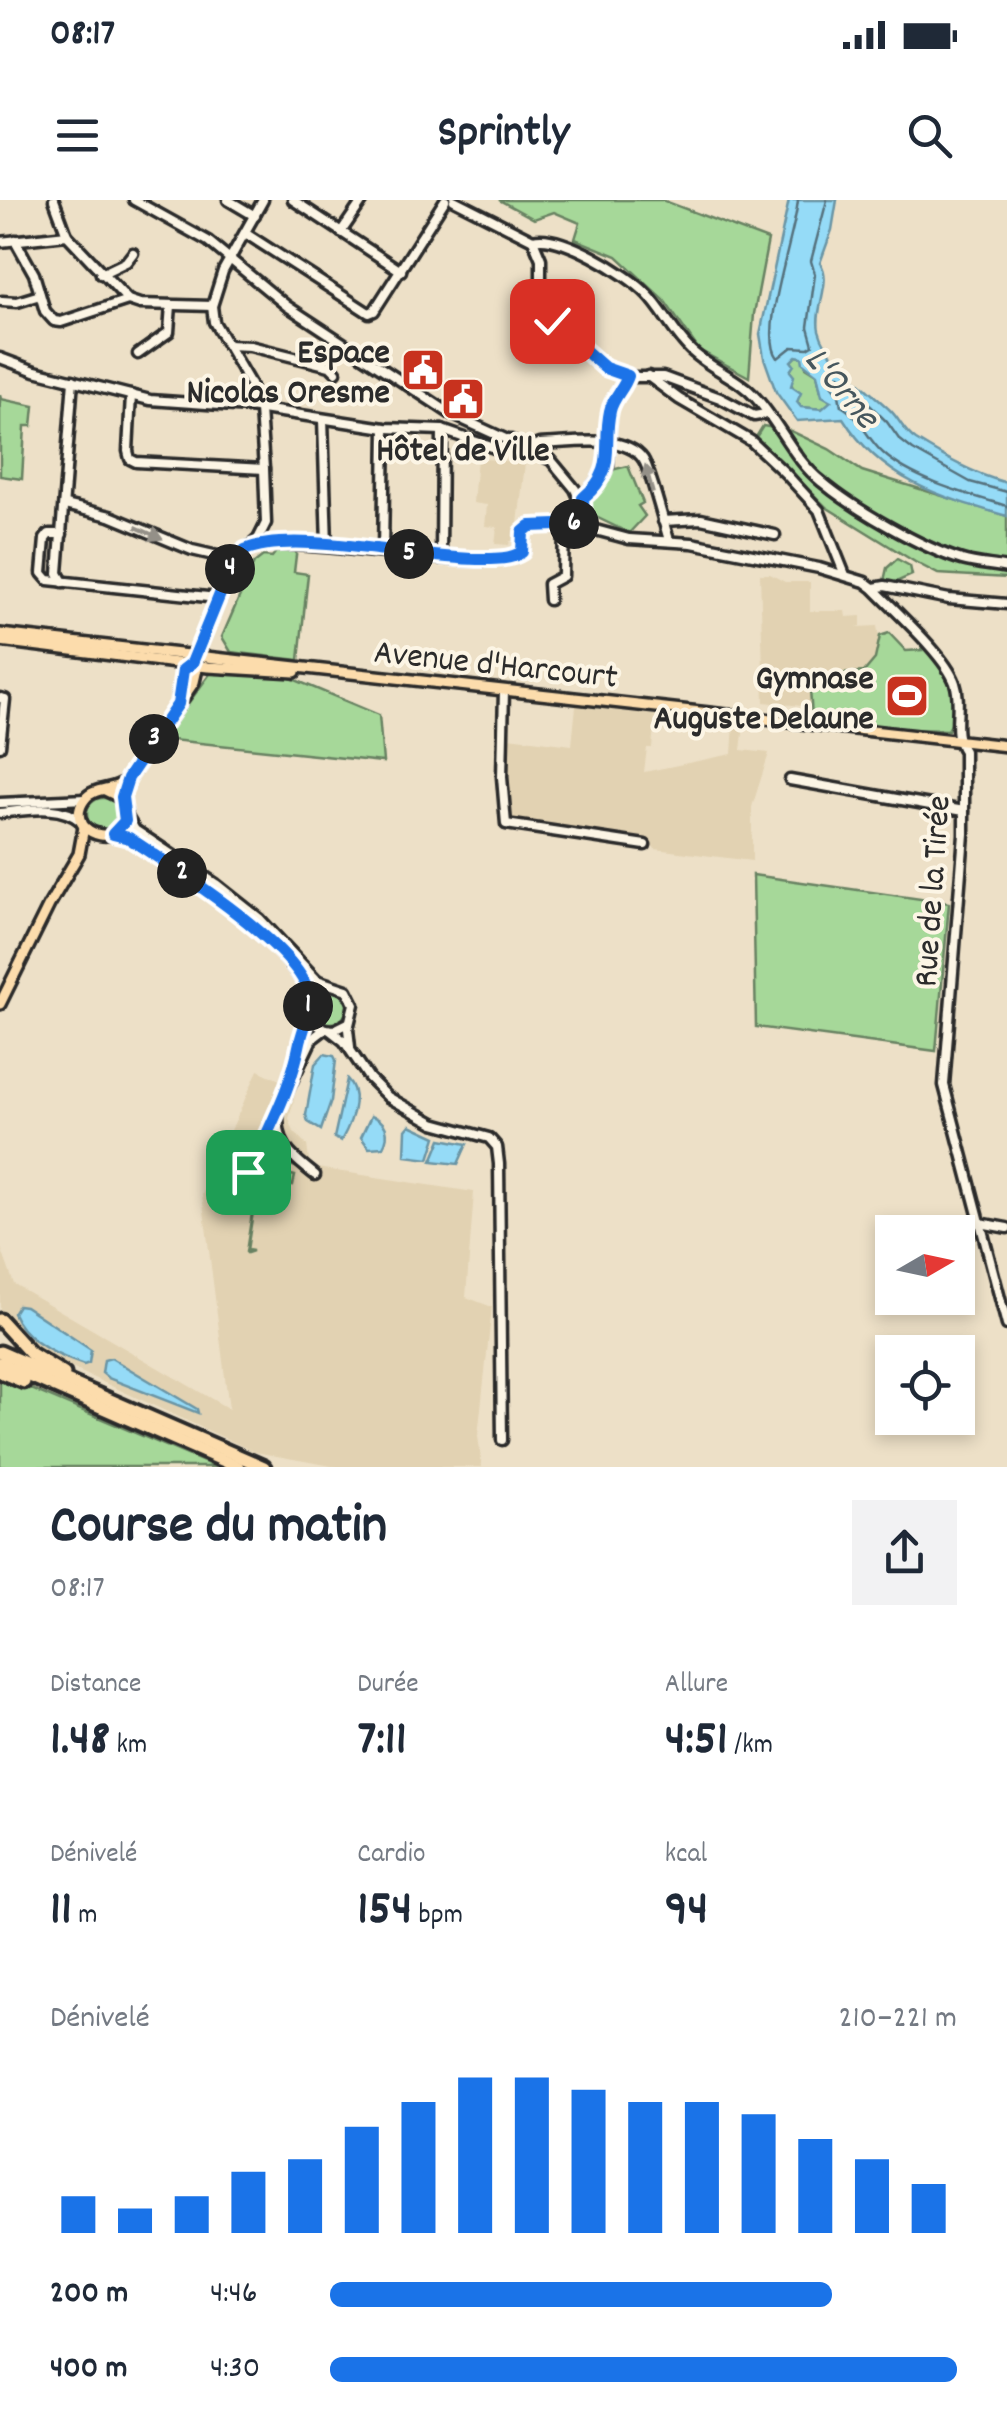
<!DOCTYPE html>
<html lang="fr">
<meta charset="utf-8">
<style>
body{margin:0;font-family:Dekko,sans-serif;background:#f2f2f3;color:#1f2937;height:100vh;display:flex;flex-direction:column;font-size:38px;white-space:nowrap}
*{box-sizing:border-box;margin:0}
p{font-size:32px;color:#747a83}
.icon{flex:none;width:55px;height:55px;fill:none;stroke:currentColor;stroke-width:2;stroke-linecap:round;stroke-linejoin:round}
.map{position:relative;height:1267px;overflow:hidden}
.sheet{display:flex;flex-direction:column;background:#fff;flex:1}
.sheet>*{flex:none}
.needle{width:65px;rotate:81deg}
.tools{position:absolute;left:875px;top:1015px;display:grid;gap:20px}
.tools a{display:grid;place-items:center;width:100px;height:100px;border-radius:0px;background:#fff;box-shadow:0 5px 15px #0003;font-size:50px}
.pin{position:absolute;display:grid;place-items:center;width:85px;height:85px;color:#fff;margin:-42px;border-radius:20px;box-shadow:0 5px 15px #0006}
.km{position:absolute;width:50px;height:50px;margin:-25px;border-radius:50%;background:#222;color:#fff;font-size:28px;line-height:50px;text-align:center}
.round{display:grid;place-items:center;flex:none;width:105px;height:105px;border-radius:0px;background:#f2f2f3}
.head{display:flex;align-items:center;justify-content:space-between;height:170px;padding:0 50px}
h1{font-size:55px;font-weight:700;line-height:75px}
.figures{display:grid;grid-template-columns:repeat(3,1fr);gap:15px;height:170px;padding:10px 50px}
.figures div{display:grid;align-content:center}
.figures b{font-size:50px;font-weight:700}
.figures small{font-size:28px;font-weight:400}
.figures p{font-size:28px}
.chart{height:280px;padding:20px 50px}
.chart p{display:flex;justify-content:space-between}
.chart svg{width:100%;height:180px;margin-top:10px;stroke:#1a73e8;stroke-width:6}
ul{padding:0 50px;list-style:none;font-size:32px}
li{display:grid;grid-template-columns:160px 120px 1fr;align-items:center;height:75px}
li i{height:25px;border-radius:12px;background:#1a73e8}
.status{display:flex;justify-content:space-between;align-items:center;height:70px;padding:0 50px;background:#fff;direction:ltr}
.status svg{height:28px;fill:currentColor}
header{display:flex;justify-content:space-between;align-items:center;height:130px;padding:0 50px;background:#fff;font-size:45px;font-weight:700}
.map>svg:first-child{display:block}
.built{fill:#e2d2b2}
.green{fill:#a6d899;stroke:#688262;stroke-width:2.5}
.water{fill:#95dbf7;stroke:#6b95a5;stroke-width:2.5;fill-rule:evenodd}
.lines{fill:none;stroke-linecap:round;stroke-linejoin:round}
.shore{stroke:#55717d;stroke-width:2.5}
.minor-casing{stroke:#2b2b2b;stroke-width:15}
.major-casing{stroke:#2b2b2b;stroke-width:16}
.highway-casing{stroke:#2b2b2b;stroke-width:19}
.minor{stroke:#fcf5e5;stroke-width:8}
.major{stroke:#fcdcac;stroke-width:9}
.highway{stroke:#fcdcac;stroke-width:11}
.oneway{fill:#949088}
.route-casing{stroke:#fff;stroke-width:20}
.route{stroke:#1a73e8;stroke-width:12}
.labels{text-anchor:middle;stroke-width:8;stroke-linejoin:round;paint-order:stroke}
.poi-label{font-size:35px;font-weight:bold;fill:#2b2b2b;stroke:#fcf5e5;text-anchor:end}
.street-label{font-size:35px;fill:#2b2b2b;stroke:#fcf5e5}
.water-label{font-size:38px;font-style:italic;fill:#46575e;stroke:#fcf5e5}
</style>
<div class="status"><b>08:17</b><svg viewBox="0 0 49 12"><path d="M0 12V9h3v3zM5 12V6h3v6zM10 12V3h3v9zM15 12V0h3v12zM26 1h20v11H26zM47 4h2v5h-2z"/></svg></div>
<header><svg class="icon" aria-label="menu" viewBox="0 0 24 24"><path d="M4 6h16M4 12h16M4 18h16"/></svg>Sprintly<svg class="icon" aria-label="search" viewBox="0 0 24 24"><circle cx="10" cy="10" r="6"/><path d="M15 15l6 6"/></svg></header>
<div class="map">
<svg width="1007" height="1267" viewBox="0 0 1007 1267">
<rect width="100%" height="100%" fill="#ede0c7"/>
<filter id="ink" filterUnits="userSpaceOnUse"><feTurbulence type="fractalNoise" baseFrequency=".01" numOctaves="2"/><feDisplacementMap in="SourceGraphic" scale="20" xChannelSelector="R" yChannelSelector="G"/><feConvolveMatrix kernelMatrix="1 2 1 2 8 2 1 2 1" color-interpolation-filters="sRGB"/></filter>
<g filter="url(#ink)">
<!-- built -->
<g class="built">
<polygon points="477,258 525,263 516,341 510,341 509,345 495,344 497,327 485,326 487,305 473,303"/>
<polygon points="760,374 770,374 785,382 810,382 810,411 845,411 846,417 861,416 861,426 857,427 877,426 880,443 874,461 860,474 841,474 821,489 811,489 811,507 764,502"/>
<polygon points="576,506 655,515 652,548 647,548 644,572 732,554 734,524 744,525 741,550 769,553 752,607 752,661 655,649 650,641 511,621 508,615 508,537 572,545"/>
<polygon points="258,870 297,888 289,919 294,932 307,945 310,967 474,992 466,1097 492,1107 478,1236 482,1267 337,1267 255,1252 0,1135 0,1045 14,1084 229,1209 202,995"/>
</g>
<!-- green -->
<g class="green">
<polygon points="499,0 662,0 768,40 754,114 749,177 699,150 664,100 617,56 575,39 580,23 554,12 534,19"/>
<path d="M796 156 803 157 806 167 817 174 821 192 831 202 822 209 801 207 797 202 798 195C791 186 786 176 793 165L791 161Z"/>
<polygon points="0,195 1,199 34,206 32,226 25,226 22,279 0,276"/>
<polygon points="763,226 791,231 829,249 862,271 1007,316 1007,378 938,374 915,362 826,307 756,237"/>
<polygon points="628,266 643,303 638,306 645,316 629,333 596,317 585,301 607,271"/>
<polygon points="297,347 294,372 308,374 299,460 231,452 222,437 254,363 263,356 272,357 278,349"/>
<polygon points="897,359 910,366 912,375 894,383 884,381 887,368"/>
<path d="M889 433 906 451 922 450 920 442C942 464 968 498 948 530L907 529 812 517 810 489H821L841 474 864 472 875 459 880 436Z"/>
<polygon points="212,471 286,476 379,515 383,562 162,539"/>
<circle cx="103" cy="614" r="16"/>
<polygon points="753,675 949,703 936,851 756,827"/>
<circle cx="331" cy="807" r="16"/>
<polygon points="273,931 277,932 285,953 299,968 272,959 267,946"/>
<polygon points="272,970 295,976 293,985 268,982 260,999 255,999 247,1050 253,1051 247,1053 246,1052 257,981"/>
<polygon points="0,1176 22,1185 216,1267 0,1267"/>
</g>
<!-- water -->
<g class="water">
<path d="M789 0H837L832 30 820 63C833 80 814 109 819 130 827 162 868 188 891 211 900 220 904 232 916 240 945 258 974 274 1007 283V316C940 297 881 280 843 218L797 221 776 192 764 158 760 134ZM796 156 802 157 803 163 817 174 822 196 831 201 822 209 801 207 797 202 801 193 791 186 794 176 790 171 794 165 791 161Z"/>
<polygon points="324,854 334,856 336,860 331,901 321,930 308,922 306,915 315,864"/>
<path d="M347 879C363 895 351 923 341 941L334 938Z"/>
<path d="M371 916C386 920 391 933 383 947L369 948 361 937Z"/>
<polygon points="410,925 436,937 429,959 405,956 406,930"/>
<polygon points="441,939 467,944 458,964 432,961"/>
<path d="M18 1105 25 1106 91 1150 89 1163 84 1165C57 1156 24 1140 13 1113Z"/>
<polygon points="111,1158 197,1209 198,1213 108,1178 102,1173 104,1160"/>
</g>
<g class="lines">
<!-- shore -->
<g class="shore">
<path d="M798 0C795 37 758 133 778 158L792 147 808 148 813 145 808 127 815 74 811 61 827 0"/>
<path d="M1007 292 970 282 913 250 899 239 887 222 839 175 832 176V186L839 195 841 206C860 216 867 239 883 253 912 280 970 295 1007 306"/>
</g>
<defs>
<g id="minor">
<polyline points="54,0 67,35"/>
<polyline points="134,0 208,41 287,106 451,214 551,260 575,289 581,302 584,324"/>
<polyline points="228,0 255,16"/>
<polyline points="293,0 401,71"/>
<path d="M454 0 533 40C559 32 628 74 647 94 664 111 675 137 694 153 713 170 740 179 756 198 780 224 793 259 822 282 854 309 922 348 962 360 976 364 992 365 1007 368"/>
<polyline points="341,32 363,0"/>
<polyline points="245,33 369,113 374,111 445,0"/>
<polyline points="15,40 34,74 45,111 54,121 61,122 128,100"/>
<polyline points="533,40 541,59 541,95 548,114 573,142 605,168 628,177 663,177 720,198 754,216 766,214"/>
<polyline points="0,42 67,35 128,100 140,104 212,106"/>
<polyline points="101,74 126,62 133,53"/>
<polyline points="2,101 17,102 40,95"/>
<polyline points="228,145 250,146 330,166 336,172"/>
<polyline points="138,154 169,132 171,105"/>
<polyline points="0,158 35,171 150,200 249,207 385,228 442,230 500,250 506,248 511,240"/>
<polyline points="648,176 679,199 751,241 785,273 819,310 845,375"/>
<polyline points="131,195 128,251 130,259 136,262 264,269"/>
<polyline points="323,219 327,345"/>
<path d="M530 248 539 244C567 244 624 232 643 259 650 269 664 324 669 340"/>
<polyline points="581,302 608,266 609,215 613,200 628,177"/>
<polyline points="65,305 110,316 192,350 235,360"/>
<polyline points="663,321 701,319 775,335"/>
<polyline points="62,334 49,334 45,339 42,373 48,380 217,398"/>
<path d="M252 347C315 335 483 377 523 352V332L529 326 584 324 588 328 629 339 692 343 819 368 865 382 873 388C895 411 945 455 955 483 963 506 950 531 964 551V634L944 885 1007 1125"/>
<polyline points="383,351 385,228"/>
<polyline points="441,357 442,230"/>
<polyline points="63,382 58,373 73,180"/>
<polyline points="874,388 885,386 949,399 1007,404"/>
<polyline points="549,400 548,384 563,376 564,324"/>
<polyline points="193,460 229,372 235,360 258,339 266,323 264,269 260,210 249,182 214,122 212,106 223,71 263,0"/>
<polyline points="504,490 502,577 506,624 645,645"/>
<polyline points="0,498 5,499 0,546"/>
<polyline points="790,580 964,611"/>
<polyline points="0,603 85,599"/>
<path d="M0 613C27 610 61 603 82 622"/>
<polyline points="126,615 135,630 216,684 260,719 317,780 347,790 354,804 348,829 350,847"/>
<path d="M113 635C134 637 150 652 167 663 216 696 267 730 302 779 316 799 300 829 334 830L348 823"/>
<polyline points="330,830 344,841 369,878 388,897 434,923 489,938 497,947 499,964 502,1240"/>
<polyline points="297,864 309,815"/>
<path d="M278 915C278 949 292 956 315 975"/>
<circle cx="255" cy="961" r="13"/>
<polyline points="260,949 312,839 325,829"/>
<polyline points="980,1023 1007,1028"/>
</g>
<g id="major">
<polyline points="0,434 1007,546"/>
<polyline points="0,441 208,467 295,472"/>
<polyline points="178,500 183,470 192,463"/>
<polyline points="126,582 194,482 197,469 192,463"/>
<path d="M105 590 121 598 126 615 116 633C95 642 67 622 85 599 95 586 115 592 128 579"/>
<polyline points="0,804 49,705 79,654 84,627"/>
</g>
<g id="highway">
<polyline points="0,1120 30,1153 64,1174"/>
<polyline points="0,1152 264,1267"/>
<polyline points="0,1163 238,1267"/>
<polyline points="0,1172 24,1182"/>
</g>
</defs>
<!-- minor casing -->
<use href="#minor" class="minor-casing"/>
<!-- major casing -->
<use href="#major" class="major-casing"/>
<!-- highway casing -->
<use href="#highway" class="highway-casing"/>
<!-- minor -->
<use href="#minor" class="minor"/>
<!-- major -->
<use href="#major" class="major"/>
<!-- highway -->
<use href="#highway" class="highway"/>
</g>
<!-- one-way arrows -->
<defs><path id="oneway-solid" d="M-6-.8H1V-3.2L6.5 0L1 3.2V.8H-6Z" transform="scale(2.5)"/></defs>
<g class="oneway">
<use href="#oneway-solid" transform="translate(649 279) rotate(-105)"/>
<use href="#oneway-solid" transform="translate(149 333) rotate(24)"/>
</g>
</g>
<g class="lines" filter="url(#ink)">
<defs>
<path id="route" d="M248 972 243 965 244 955 250 950 260 949C277 912 292 883 300 842 304 826 310 815 309 798 308 751 167 664 129 638L113 634 125 621 122 597 128 578 178 504 183 470 192 463 229 372 245 350C293 329 418 359 477 359 492 359 510 360 522 352L523 332 530 326 584 324 583 298C618 269 602 248 610 211 613 197 624 189 628 176L605 168 552 121"/>
</defs>
<!-- route casing -->
<use href="#route" class="route-casing"/>
<!-- route -->
<use href="#route" class="route"/>
</g>
<!-- icons -->
<defs>
<symbol id="civic-square" viewBox="-11 -11 22 22"><rect x="-9" y="-9" width="18" height="18" rx="4" fill="#c8321e" stroke="#fcf5e5"/><path d="M-.6-6.5H3V-4.5H.6V-3L4-1V1h2V6H-6V1h2V-1L-.6-3ZM-1.2 2.5V6h2.4V2.5Z" fill="#fff"/></symbol>
<symbol id="stadium-square" viewBox="-11 -11 22 22"><rect x="-9" y="-9" width="18" height="18" rx="4" fill="#c8321e" stroke="#fcf5e5"/><path d="M0-5a6.5 5 0 1 0 0 10a6.5 5 0 1 0 0-10ZM-3.5-1.8h7v3.6h-7Z" fill="#fff"/></symbol>
</defs>
<g fill-rule="evenodd">
<use href="#civic-square" x="398" y="145" width="50" height="50"/>
<use href="#civic-square" x="438" y="174" width="50" height="50"/>
<use href="#stadium-square" x="882" y="471" width="50" height="50"/>
</g>
<g class="labels">
<!-- poi labels -->
<g class="poi-label">
<text x="390" y="162">Espace<tspan x="390" dy="40">Nicolas Oresme</tspan></text>
<text x="463" y="260" text-anchor="middle">Hôtel de Ville</text>
<text x="874" y="488">Gymnase<tspan x="874" dy="40">Auguste Delaune</tspan></text>
</g>
<!-- street labels -->
<g class="street-label">
<text transform="translate(496 462) rotate(6)" y="12">Avenue d'Harcourt</text>
<text transform="translate(930 691) rotate(-86)" y="12">Rue de la Tirée</text>
</g>
<!-- water labels -->
<g class="water-label">
<text transform="translate(844 186) rotate(50)" y="13">L'Orne</text>
</g>
</g>
</svg>
<div class="tools">
<a><svg class="needle" viewBox="-14 -14 28 28"><path d="M0-13l5 13h-10z" fill="#e53935"/><path d="M0 13l5-13h-10z" fill="#747a83"/></svg></a>
<a><svg class="icon" aria-label="locate" viewBox="0 0 24 24"><circle cx="12" cy="12" r="6"/><path d="M12 2v4M12 18v4M2 12h4M18 12h4"/></svg></a>
</div>
<div class="pin" style="left:248px;top:972px;background:#1e9e55"><svg class="icon" aria-label="arrive" viewBox="0 0 24 24"><path d="M6 21V4h12l-3 4 3 4H6"/></svg></div>
<div class="pin" style="left:552px;top:121px;background:#d93025"><svg class="icon" aria-label="check" viewBox="0 0 24 24"><path d="M5 12l5 5 9-10"/></svg></div>
<b class="km" style="left:308px;top:806px">1</b>
<b class="km" style="left:182px;top:673px">2</b>
<b class="km" style="left:154px;top:539px">3</b>
<b class="km" style="left:230px;top:369px">4</b>
<b class="km" style="left:409px;top:354px">5</b>
<b class="km" style="left:574px;top:324px">6</b>
</div>
<section class="sheet">
<div class="head"><div><h1>Course du matin</h1><p>08:17</p></div><a class="round"><svg class="icon" aria-label="share" viewBox="0 0 24 24"><path d="M12 15V3M7 8l5-5 5 5M5 13v7h14v-7"/></svg></a></div>
<div class="figures">
<div><p>Distance</p><b>1.48<small> km</small></b></div>
<div><p>Durée</p><b>7:11</b></div>
<div><p>Allure</p><b>4:51<small> /km</small></b></div>
</div>
<div class="figures">
<div><p>Dénivelé</p><b>11<small> m</small></b></div>
<div><p>Cardio</p><b>154<small> bpm</small></b></div>
<div><p>kcal</p><b>94</b></div>
</div>
<div class="chart"><p><span>Dénivelé</span>210–221 m</p>
<svg viewBox="0 0 160 44" preserveAspectRatio="none"><path d="M5 44V35M15 44V38M25 44V35M35 44V29M45 44V26M55 44V18M65 44V12M75 44V6M85 44V6M95 44V9M105 44V12M115 44V12M125 44V15M135 44V21M145 44V26M155 44V32"/></svg>
</div>
<ul>
<li><b>200 m</b>4:46<i style="width:80%"></i></li>
<li><b>400 m</b>4:30<i style="width:100%"></i></li>
</ul>
</section>
